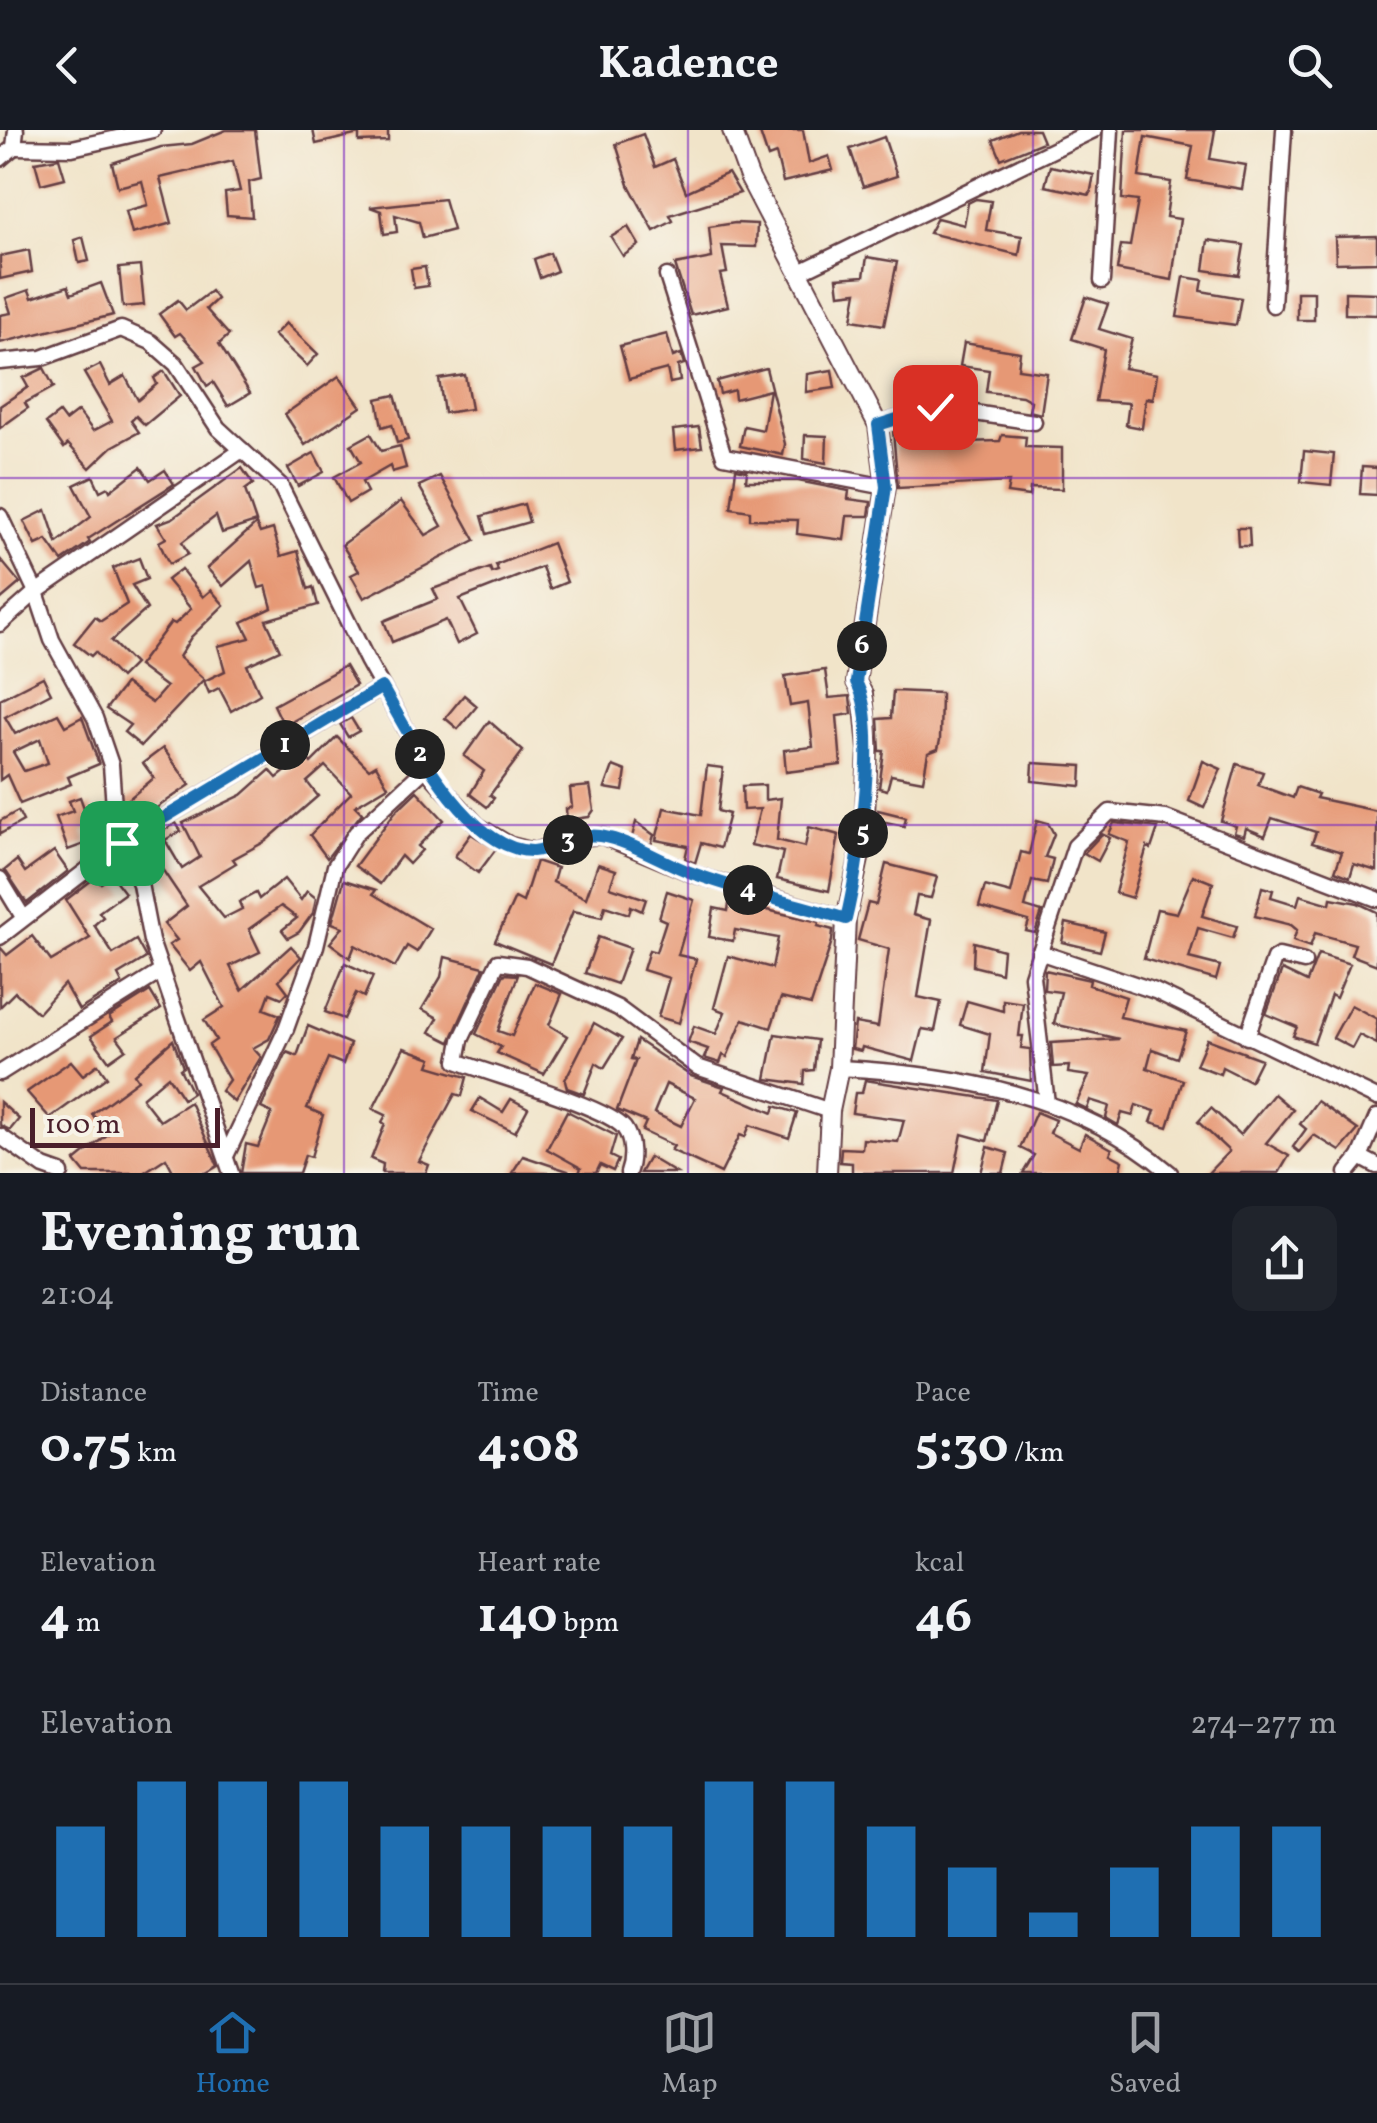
<!DOCTYPE html>
<meta charset="utf-8">
<style>
body{margin:0;font-family:Vollkorn,serif;background:#20242c;color:#f1f3f6;height:100vh;display:flex;flex-direction:column;font-size:38px;white-space:nowrap}
*{box-sizing:border-box;margin:0}
p{font-size:32px;color:#9ea1a6}
.icon{flex:none;width:55px;height:55px;fill:none;stroke:currentColor;stroke-width:2;stroke-linecap:round;stroke-linejoin:round}
.map{position:relative;height:1043px;overflow:hidden}
.sheet{display:flex;flex-direction:column;background:#171b24;flex:1}
.sheet>*{flex:none}
.scale{position:absolute;left:30px;bottom:25px;width:190px;box-sizing:border-box;padding-left:10px;border:5px solid #4a1f2b;border-top:0;font-size:28px;line-height:35px;white-space:nowrap;color:#4a1f2b;-webkit-text-stroke:8px #f7f3e8;paint-order:stroke}
.pin{position:absolute;display:grid;place-items:center;width:85px;height:85px;color:#fff;margin:-42px;border-radius:20px;box-shadow:0 5px 15px #0006}
.km{position:absolute;width:50px;height:50px;margin:-25px;border-radius:50%;background:#222;color:#fff;font-size:28px;line-height:50px;text-align:center}
.round{display:grid;place-items:center;flex:none;width:105px;height:105px;border-radius:20px;background:#20242c}
.overview{display:flex;align-items:center;justify-content:space-between;height:170px;padding:0 40px}
h1{font-size:55px;font-weight:700;line-height:75px}
.figures{display:grid;grid-template-columns:repeat(3,1fr);gap:15px;height:170px;padding:10px 40px}
.figures div{display:grid;align-content:center}
.figures b{font-size:50px;font-weight:700}
.figures small{font-size:28px;font-weight:400}
.figures p{font-size:28px}
.chart{height:280px;padding:20px 40px}
.chart p{display:flex;justify-content:space-between}
.chart svg{width:100%;height:180px;margin-top:10px;stroke:#1f6fb2;stroke-width:6}
header{display:flex;justify-content:space-between;align-items:center;height:130px;padding:0 40px;background:#171b24;font-size:45px;font-weight:700}
.dock{display:flex;justify-content:space-around;align-items:center;height:140px;border-top:2px solid #363941;background:#171b24;font-size:28px;color:#9ea1a6}
.dock a{display:grid;justify-items:center;gap:5px}
.dock .current{color:#1f6fb2}
.map>svg:first-child{display:block}
.building{fill:#e69874;fill-rule:evenodd}
.lines{fill:none;stroke-linecap:round;stroke-linejoin:round}
.minor-casing{stroke:#633d43;stroke-width:19}
.tertiary-casing{stroke:#633d43;stroke-width:22}
.minor{stroke:#fff;stroke-width:14}
.tertiary{stroke:#fff;stroke-width:18}
.route-casing{stroke:#fff;stroke-width:20}
.route{stroke:#1f6fb2;stroke-width:12}
.grid{fill:none;stroke:#7b2cbf;stroke-width:2.5;stroke-opacity:0.55}
</style>
<header><svg class="icon" aria-label="back" viewBox="0 0 24 24"><path d="M15 5l-7 7 7 7"/></svg>Kadence<svg class="icon" aria-label="search" viewBox="0 0 24 24"><circle cx="10" cy="10" r="6"/><path d="M15 15l6 6"/></svg></header>
<div class="map">
<svg width="1377" height="1043" viewBox="0 0 1377 1043">
<rect width="100%" height="100%" fill="#f7f3e8"/>
<filter id="ink" filterUnits="userSpaceOnUse"><feTurbulence type="fractalNoise" baseFrequency=".01" numOctaves="2"/><feDisplacementMap in="SourceGraphic" scale="20" xChannelSelector="R" yChannelSelector="G"/><feConvolveMatrix kernelMatrix="1 2 1 2 8 2 1 2 1" color-interpolation-filters="sRGB"/></filter>
<filter id="wash" filterUnits="userSpaceOnUse"><feTurbulence type="fractalNoise" baseFrequency=".0048" numOctaves="4" result="noise"/><feDisplacementMap in="SourceGraphic" scale="40" xChannelSelector="R" yChannelSelector="G"/><feGaussianBlur stdDeviation="2.25" result="paint"/><feColorMatrix in="noise" values="0 0 0 0 0 0 0 0 0 0 0 0 0 0 0 0 0 1.4 0 .05"/><feComposite in="paint" operator="in"/></filter>
<g filter="url(#wash)">
<rect width="100%" height="100%" fill="#f1e4c9"/>
<g id="blocks">
<!-- building -->
<g class="building">
<polygon points="226,0 255,0 261,49 249,52 252,87 227,85 225,63 240,61 233,31 160,48 172,93 132,104 126,81 148,75 142,51 118,57 112,33 161,17 192,14"/>
<polygon points="313,0 388,0 388,11 359,12 359,4 316,14"/>
<polygon points="768,0 803,0 809,33 829,26 833,40 783,52 776,24 768,27 760,3"/>
<polygon points="1018,0 1038,0 1043,12 1001,29 993,10"/>
<polygon points="1126,0 1215,0 1210,29 1246,35 1242,59 1187,50 1193,16 1145,7 1139,47 1171,52 1166,87 1180,89 1172,150 1117,140 1121,115 1130,116 1138,71 1122,69"/>
<polygon points="643,4 655,37 673,29 686,62 728,43 740,63 670,85 673,91 654,101 629,55 616,14"/>
<polygon points="884,7 897,46 863,57 850,19"/>
<polygon points="59,28 65,48 41,54 35,32"/>
<polygon points="1050,36 1094,45 1090,65 1045,56"/>
<polygon points="444,69 453,100 423,108 419,92 395,85 397,102 384,104 381,81 370,77"/>
<polygon points="976,69 991,71 986,100 1022,106 1019,125 929,103 937,88 964,95 968,73"/>
<polygon points="735,93 757,94 756,117 722,116 727,143 720,144 728,176 691,185 675,135 712,128 709,97"/>
<polygon points="628,97 639,115 623,126 611,107"/>
<polygon points="1377,106 1377,132 1336,133 1335,107"/>
<polygon points="83,107 89,131 79,133 74,110"/>
<polygon points="1208,110 1244,115 1239,145 1204,140"/>
<polygon points="29,120 32,142 0,149 0,126"/>
<polygon points="550,123 557,141 540,148 534,129"/>
<polygon points="867,127 897,132 884,195 852,190 857,162 839,164 837,148 864,146"/>
<polygon points="140,136 144,175 123,177 119,138"/>
<polygon points="425,137 428,156 414,158 411,139"/>
<polygon points="1184,147 1203,150 1201,161 1241,168 1236,195 1177,187"/>
<polygon points="101,153 113,185 0,213 0,185 11,183 6,168 29,160 32,168 68,156 71,164"/>
<polygon points="211,161 217,169 206,179 229,205 219,214 250,263 228,276 213,252 207,256 196,236 205,231 180,203 175,206 159,184 178,170 186,180"/>
<rect x="1297" y="162" width="17" height="28"/>
<polygon points="1345,162 1377,163 1377,185 1345,184"/>
<polygon points="1086,167 1108,174 1099,199 1132,209 1124,238 1157,244 1153,269 1146,268 1142,298 1126,295 1129,273 1095,271 1104,219 1072,209"/>
<polygon points="286,193 318,224 307,236 274,205"/>
<polygon points="667,204 673,227 681,224 684,234 678,236 680,251 670,253 667,239 629,249 620,216"/>
<polygon points="964,213 1020,222 1018,239 1047,243 1041,284 1029,281 1031,271 1022,266 986,262 989,240 960,236"/>
<polygon points="100,235 110,255 125,246 138,270 157,254 154,248 164,241 180,266 145,295 136,286 131,291 139,302 112,317 90,338 68,314 64,318 46,293 59,283 65,291 78,281 93,301 112,291 84,243"/>
<polygon points="44,238 54,257 25,273 28,278 0,298 0,276 28,257 23,248"/>
<polygon points="766,238 785,314 783,325 740,316 744,296 763,300 770,260 735,269 734,260 720,264 717,251"/>
<polygon points="832,240 835,258 806,262 807,244"/>
<polygon points="465,245 471,279 444,283 439,249"/>
<polygon points="339,246 361,277 305,315 285,284"/>
<polygon points="395,265 408,310 397,313 392,294 382,297 377,269"/>
<polygon points="931,289 964,292 965,312 1000,311 1002,305 1026,307 1025,317 1062,318 1062,359 1030,358 1029,366 1007,363 1009,352 898,358 893,301"/>
<polygon points="699,297 702,317 675,320 673,300"/>
<polygon points="371,304 381,321 400,316 406,338 392,342 390,336 362,352 367,362 348,373 334,347 361,332 351,315"/>
<polygon points="805,305 827,306 826,333 804,329"/>
<polygon points="1304,321 1334,324 1331,355 1301,352"/>
<polygon points="314,323 324,342 298,356 288,338"/>
<polygon points="141,337 150,350 165,340 174,354 88,409 90,412 62,431 47,410 36,415 24,391 46,380 57,413 91,387 74,355 93,346 100,361 108,357 110,361"/>
<polygon points="1362,337 1377,338 1377,365 1360,364"/>
<polygon points="242,338 253,354 245,360 256,392 222,403 216,386 182,412 188,424 169,434 159,412 166,408 157,394 173,388"/>
<polygon points="736,339 747,341 746,351 798,351 849,361 848,369 871,372 869,386 847,386 844,410 797,404 798,390 750,389 750,381 731,378"/>
<polygon points="440,346 475,410 364,468 351,445 359,441 342,415 401,371 426,405 442,396 419,356"/>
<polygon points="524,374 529,392 487,404 482,386"/>
<polygon points="256,394 260,403 273,399 281,426 298,421 308,459 313,457 318,475 266,490 280,520 247,535 260,564 231,581 219,558 209,563 204,551 225,541 218,516 250,508 242,492 272,478 266,456 259,458 251,431 223,456 207,438"/>
<polygon points="1237,398 1249,398 1250,416 1238,416"/>
<polygon points="552,413 567,452 550,459 542,437 460,469 477,504 457,514 446,490 392,512 384,491 438,469 433,459 490,438 492,443 498,441 496,435"/>
<polygon points="139,428 147,449 132,455 147,479 111,511 134,534 120,548 95,522 91,526 74,513 95,487 101,491 127,474 113,438"/>
<polygon points="0,429 20,453 0,470"/>
<polygon points="181,439 203,467 211,460 224,475 191,507 179,527 204,549 141,616 124,602 130,595 106,579 125,554 152,573 166,557 138,536 171,492 175,494 191,479 167,450"/>
<polygon points="345,536 356,555 284,596 274,575"/>
<polygon points="825,540 829,568 850,566 852,584 837,586 841,635 786,642 784,620 813,617 808,573 790,576 785,546"/>
<path d="M43 547 51 563 5 587 15 604 58 584 65 596 82 587 99 634 68 647 71 654 20 674 7 645 0 650V569ZM40 609 48 633 24 641 13 622Z"/>
<polygon points="893,561 941,563 940,610 938,619 928,623 923,651 891,645 887,660 879,658 884,621 880,621 878,589 891,588"/>
<polygon points="464,565 477,576 458,599 445,588"/>
<polygon points="351,588 359,601 348,607 340,594"/>
<polygon points="489,591 523,621 490,665 494,668 487,677 470,664 484,641 464,626"/>
<polygon points="337,607 369,639 376,635 388,656 355,676 362,683 327,728 310,705 351,663 325,636 307,652 318,666 266,711 233,729 236,733 198,756 224,788 242,779 239,772 256,763 259,769 284,749 301,770 307,761 316,768 313,783 299,802 288,808 282,800 297,788 281,776 249,799 260,822 230,836 242,860 291,816 301,827 279,850 288,862 282,868 270,863 264,879 280,885 269,909 253,918 261,927 234,972 221,961 229,950 209,915 216,910 204,890 224,877 201,832 190,841 169,815 177,810 164,794 187,776 162,739 156,743 139,715 176,693 181,701 165,710 182,739 200,727 183,693 242,665 270,640 277,648 305,626 311,633"/>
<polygon points="163,618 190,655 136,692 125,672 154,648 143,633"/>
<polygon points="1203,631 1221,639 1204,678 1189,671"/>
<polygon points="1033,633 1082,636 1081,656 1032,651"/>
<polygon points="1237,634 1263,642 1258,655 1293,668 1297,657 1318,664 1316,668 1377,681 1377,741 1354,734 1350,747 1335,741 1342,722 1312,713 1316,702 1272,688 1265,706 1246,698 1244,706 1234,703 1236,696 1221,691"/>
<polygon points="613,636 626,641 623,661 605,658"/>
<polygon points="707,636 723,638 718,681 729,684 720,718 701,713 695,733 685,729 688,716 656,710 664,678 701,685"/>
<polygon points="765,655 765,670 781,668 777,710 805,717 809,697 839,705 829,761 777,749 783,722 751,715 760,679 743,680 742,656"/>
<polygon points="590,656 594,680 589,687 567,690 566,679 572,677 570,658"/>
<polygon points="417,661 444,690 418,716 422,720 409,734 401,726 380,754 355,736 395,682"/>
<polygon points="80,667 84,678 91,676 96,697 83,701 87,713 68,720 56,687 73,681 69,671"/>
<polygon points="878,680 906,687 904,696 877,690"/>
<polygon points="18,681 23,691 0,704 0,691"/>
<polygon points="1037,690 1048,693 1054,704 1045,727 1053,729 1047,754 1032,751 1025,777 1042,782 1035,803 1026,801 1029,791 979,777 985,756 1011,763 1021,722 1029,724"/>
<polygon points="636,692 654,705 651,715 632,707"/>
<polygon points="1114,693 1158,698 1151,719 1147,717 1132,768 1115,763 1129,712 1109,704"/>
<polygon points="471,704 496,719 478,743 455,726"/>
<polygon points="1102,704 1110,708 1098,731 1084,723"/>
<polygon points="54,721 68,741 27,773 5,740 17,730 25,742"/>
<polygon points="536,731 557,738 553,752 586,768 598,734 616,740 610,757 646,769 642,781 631,776 629,784 605,776 602,787 573,781 551,834 495,811 515,768 523,772"/>
<polygon points="886,734 937,747 931,768 917,766 913,785 931,790 918,867 941,872 935,901 922,899 914,931 862,917 861,921 852,919 855,893 878,897 889,819 858,810 868,773 876,775"/>
<polygon points="1193,745 1213,753 1202,786 1237,796 1233,808 1198,798 1189,828 1220,836 1216,850 1144,829 1157,779 1177,783"/>
<polygon points="112,746 125,763 99,782 103,787 94,795 113,824 136,810 146,828 118,845 122,853 79,880 64,854 38,883 15,862 0,877 0,817 7,825 32,806 51,831 90,808 66,770 96,747 101,753"/>
<polygon points="344,750 376,760 373,764 431,799 417,822 407,816 395,837 355,815 350,828 330,813 343,797 332,793"/>
<polygon points="1262,757 1273,760 1271,767 1297,775 1300,765 1330,774 1331,768 1358,773 1377,782 1377,835 1351,825 1355,814 1315,803 1310,817 1293,811 1297,800 1291,795 1255,786"/>
<polygon points="667,761 694,770 678,825 696,829 679,893 658,887 669,848 643,840 649,820 656,822 666,791 659,788"/>
<polygon points="730,766 746,771 745,775 819,792 818,796 833,800 832,811 811,875 781,868 771,898 743,889 727,927 723,925 720,933 704,928 708,919 688,912 694,896 716,904 725,882 714,878 728,826 772,838 778,808 735,800 733,811 709,807 714,778 728,781"/>
<polygon points="1066,793 1105,802 1100,821 1062,812"/>
<polygon points="598,807 630,818 617,854 585,843"/>
<polygon points="974,812 1003,820 1001,843 973,836"/>
<polygon points="1318,824 1350,834 1336,868 1331,865 1314,913 1293,906 1297,897 1266,884 1282,840 1307,852"/>
<polygon points="445,827 484,837 450,912 430,902 438,888 422,879 441,847"/>
<polygon points="345,833 373,846 364,867 356,863 344,889 325,882"/>
<polygon points="1045,840 1090,850 1089,855 1126,867 1120,887 1186,901 1177,928 1152,919 1147,938 1183,950 1168,997 1151,992 1155,981 1136,975 1133,986 1122,983 1118,995 1106,988 1109,976 1090,970 1087,979 1076,974 1089,946 1068,943 1069,936 1053,937 1051,913 1119,909 1054,894 1061,862 1044,860"/>
<polygon points="504,844 518,845 498,901 512,906 535,853 562,864 549,895 567,906 544,944 497,923 501,917 476,904"/>
<polygon points="150,861 161,879 117,907 126,919 109,931 91,906 112,892 109,887"/>
<polygon points="1003,870 1023,873 1019,906 1023,906 1021,918 1030,919 1031,951 985,942 990,904 960,895 967,871 1003,881"/>
<polygon points="1351,875 1377,889 1377,914 1359,905 1352,918 1333,908"/>
<polygon points="594,893 622,909 604,938 596,933 584,964 567,958 565,950"/>
<polygon points="308,896 350,914 343,934 328,928 307,978 323,985 311,1027 305,1025 299,1043 241,1043 246,1014 258,1017 272,983 261,978 287,922 297,926"/>
<polygon points="775,904 817,910 814,940 805,941 804,954 766,949"/>
<polygon points="1207,909 1261,929 1250,951 1222,937 1220,944 1196,935"/>
<polygon points="173,910 183,937 180,939 192,963 183,969 168,946 142,968 160,991 190,972 218,1036 206,1043 174,1043 166,1028 143,1043 85,1043 75,1031 108,1004 92,984 138,950 134,944"/>
<path d="M637 910 691 946 724 957 722 961 773 983 775 976 797 983 789 1008 750 995 745 1007 740 1005 721 1043 671 1020 674 1016 642 1001 646 992 617 980 636 930 631 929ZM666 954 695 968 681 996 654 983Z"/>
<polygon points="404,918 432,928 429,936 467,947 462,966 455,964 419,1031 429,1035 426,1043 382,1043 383,1034 371,1029 385,994 382,992 386,985 373,979"/>
<polygon points="71,931 83,945 98,934 107,947 50,988 27,962"/>
<polygon points="865,950 997,970 987,1011 962,1004 954,1043 852,1043 852,1033 840,1032 841,1018 862,1019 863,1009 898,1012 904,990 852,983 855,963 862,963"/>
<polygon points="1274,964 1293,980 1266,1013 1289,1026 1279,1043 1208,1043 1229,1021 1198,992 1211,978 1240,1005"/>
<polygon points="480,968 503,982 511,969 528,978 515,1002 472,981"/>
<polygon points="1317,971 1358,1000 1340,1021 1314,1005 1299,1022 1293,1017 1306,999 1300,994"/>
<polygon points="0,972 19,989 10,1000 0,995"/>
<polygon points="567,981 616,1006 610,1026 618,1030 613,1041 600,1035 596,1043 579,1043 581,1038 547,1019"/>
<polygon points="1036,982 1055,990 1050,1003 1079,1018 1085,1004 1112,1019 1110,1024 1123,1031 1120,1043 1023,1043 1034,1025 1020,1018"/>
<polygon points="988,1017 1008,1023 1003,1043 981,1043"/>
<polygon points="523,1026 568,1041 567,1043 512,1043"/>
<polygon points="649,1027 676,1043 640,1043"/>
</g>
</g>
</g>
<g filter="url(#ink)">
<use href="#blocks" fill-opacity="0" stroke="#633d43" stroke-width="2.5"/>
<g class="lines">
<defs>
<g id="minor">
<polyline points="14,17 72,18 153,0"/>
<polyline points="0,29 14,17 16,0"/>
<polyline points="798,143 1094,0"/>
<polyline points="667,146 724,326 886,357"/>
<polyline points="1102,151 1111,0"/>
<polyline points="1273,175 1284,0"/>
<polyline points="0,232 42,228 121,199 151,212 176,234 218,298 280,355 367,530 432,646 477,695 510,715 534,721 574,708 602,706 693,744 846,789"/>
<polyline points="878,295 935,277 1034,292"/>
<polyline points="0,386 36,462 52,510 95,588 111,635 115,691 140,754 151,811 231,1043"/>
<polyline points="0,494 36,462 242,320"/>
<polyline points="0,749 23,787"/>
<polyline points="0,807 122,713 382,557"/>
<polyline points="1039,822 1155,861 1377,968"/>
<polyline points="1247,907 1274,829 1279,826 1304,832"/>
<path d="M839 938C956 944 1078 964 1170 1043"/>
<polyline points="0,943 162,841"/>
<polyline points="1047,973 1032,846 1075,716 1110,682 1166,688 1377,769"/>
<polyline points="0,1006 44,1037 61,1043"/>
<polyline points="226,1026 286,899 316,816 335,736 356,703 427,637"/>
<polyline points="1360,1027 1377,987"/>
<path d="M628 1043C633 1030 633 1010 624 998 606 976 489 944 457 931L461 910 498 832 527 836 618 878 697 937 830 981"/>
<polyline points="1347,1043 1360,1027 1377,1036"/>
</g>
<polyline id="tertiary" points="732,0 749,47 878,295 886,357 856,552 863,564 868,619 864,706 846,789 839,938 830,981 827,1043"/>
</defs>
<!-- minor casing -->
<use href="#minor" class="minor-casing"/>
<!-- tertiary casing -->
<use href="#tertiary" class="tertiary-casing"/>
<!-- minor -->
<use href="#minor" class="minor"/>
<!-- tertiary -->
<use href="#tertiary" class="tertiary"/>
</g>
</g>
<g class="lines" filter="url(#ink)">
<defs>
<path id="route" d="M122 713 382 557C409 604 468 722 533 721 555 720 576 702 600 706 631 711 662 732 692 743 742 761 795 774 846 789 858 741 881 593 856 552L886 357 878 295 935 277"/>
</defs>
<!-- route casing -->
<use href="#route" class="route-casing"/>
<!-- route -->
<use href="#route" class="route"/>
</g>
<!-- grid -->
<path class="grid" d="M344 0V1043M688 0V1043M1033 0V1043M0 348H1377M0 695H1377"/>
</svg>
<div class="scale">100 m</div>
<div class="pin" style="left:122px;top:713px;background:#1e9e55"><svg class="icon" aria-label="arrive" viewBox="0 0 24 24"><path d="M6 21V4h12l-3 4 3 4H6"/></svg></div>
<div class="pin" style="left:935px;top:277px;background:#d93025"><svg class="icon" aria-label="check" viewBox="0 0 24 24"><path d="M5 12l5 5 9-10"/></svg></div>
<b class="km" style="left:285px;top:615px">1</b>
<b class="km" style="left:420px;top:624px">2</b>
<b class="km" style="left:568px;top:710px">3</b>
<b class="km" style="left:748px;top:760px">4</b>
<b class="km" style="left:863px;top:703px">5</b>
<b class="km" style="left:862px;top:516px">6</b>
</div>
<section class="sheet">
<div class="overview"><div><h1>Evening run</h1><p>21:04</p></div><a class="round"><svg class="icon" aria-label="share" viewBox="0 0 24 24"><path d="M12 15V3M7 8l5-5 5 5M5 13v7h14v-7"/></svg></a></div>
<div class="figures">
<div><p>Distance</p><b>0.75<small> km</small></b></div>
<div><p>Time</p><b>4:08</b></div>
<div><p>Pace</p><b>5:30<small> /km</small></b></div>
</div>
<div class="figures">
<div><p>Elevation</p><b>4<small> m</small></b></div>
<div><p>Heart rate</p><b>140<small> bpm</small></b></div>
<div><p>kcal</p><b>46</b></div>
</div>
<div class="chart"><p><span>Elevation</span>274–277 m</p>
<svg viewBox="0 0 160 44" preserveAspectRatio="none"><path d="M5 44V17M15 44V6M25 44V6M35 44V6M45 44V17M55 44V17M65 44V17M75 44V17M85 44V6M95 44V6M105 44V17M115 44V27M125 44V38M135 44V27M145 44V17M155 44V17"/></svg>
</div>
</section>
<nav class="dock">
<a class="current"><svg class="icon" aria-label="home" viewBox="0 0 24 24"><path d="M3 11l9-7 9 7M6 9v11h12V9"/></svg>Home</a>
<a><svg class="icon" aria-label="map" viewBox="0 0 24 24"><path d="M3 6l6-2 6 2 6-2v14l-6 2-6-2-6 2zM9 4v14M15 6v14"/></svg>Map</a>
<a><svg class="icon" aria-label="saved" viewBox="0 0 24 24"><path d="M7 4h10v16l-5-4-5 4z"/></svg>Saved</a>
</nav>
